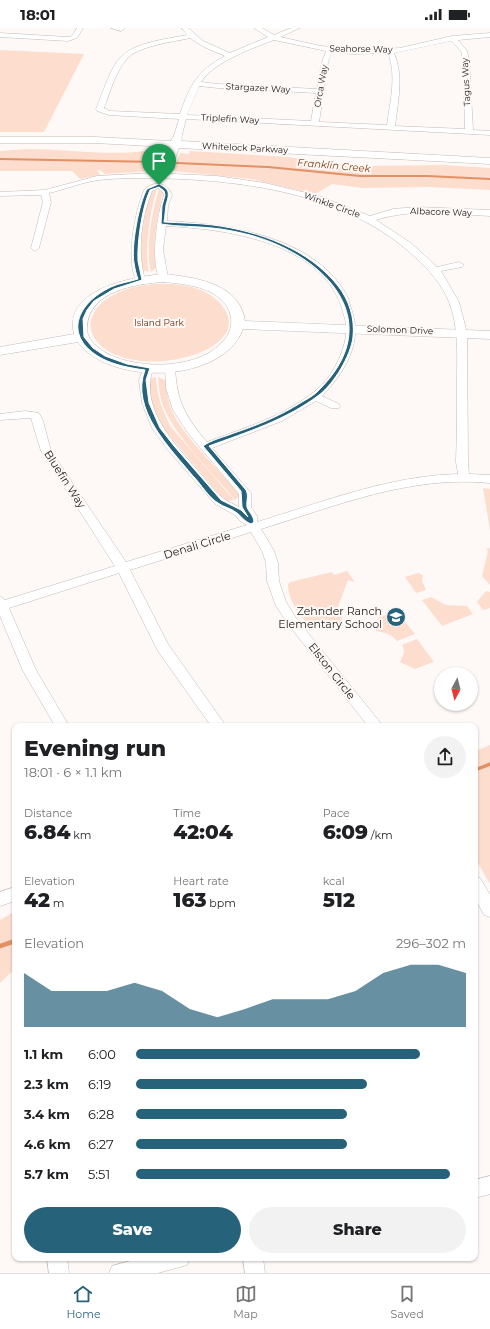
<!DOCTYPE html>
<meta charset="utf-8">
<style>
body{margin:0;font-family:Montserrat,sans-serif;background:#f2f2f2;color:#202124;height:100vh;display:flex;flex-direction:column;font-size:15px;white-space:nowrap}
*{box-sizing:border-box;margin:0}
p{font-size:13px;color:#757577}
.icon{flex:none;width:22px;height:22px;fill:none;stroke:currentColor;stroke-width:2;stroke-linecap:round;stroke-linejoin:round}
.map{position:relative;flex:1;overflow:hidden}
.side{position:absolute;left:12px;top:695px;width:466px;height:538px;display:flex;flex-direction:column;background:#fff;border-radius:8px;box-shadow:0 1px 3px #0004}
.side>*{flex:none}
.needle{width:26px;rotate:187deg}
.fabs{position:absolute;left:434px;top:639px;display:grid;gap:8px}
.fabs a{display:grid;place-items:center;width:44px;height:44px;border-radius:50%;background:#fff;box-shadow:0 1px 3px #0004;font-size:20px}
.pin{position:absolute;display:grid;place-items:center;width:34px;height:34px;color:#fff;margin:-41px -17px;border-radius:50% 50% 50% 0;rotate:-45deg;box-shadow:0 0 4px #0007}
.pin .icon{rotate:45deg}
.round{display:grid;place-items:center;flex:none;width:42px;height:42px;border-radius:21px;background:#f2f2f2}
.head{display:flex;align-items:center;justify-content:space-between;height:68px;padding:0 12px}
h1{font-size:22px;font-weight:800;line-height:30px}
.figures{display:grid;grid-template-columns:repeat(3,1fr);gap:6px;height:68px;padding:4px 12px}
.figures div{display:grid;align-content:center}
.figures b{font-size:20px;font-weight:800}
.figures small{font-size:11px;font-weight:400}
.figures p{font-size:11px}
.chart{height:112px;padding:8px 12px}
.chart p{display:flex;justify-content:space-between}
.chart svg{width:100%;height:72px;margin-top:4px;fill:#27627b;opacity:.7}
.cta{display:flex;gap:8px;margin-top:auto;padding:8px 12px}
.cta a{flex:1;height:46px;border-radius:24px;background:#27627b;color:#fff;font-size:16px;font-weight:800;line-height:46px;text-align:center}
.cta a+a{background:#f2f2f2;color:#202124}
ul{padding:0 12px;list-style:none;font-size:13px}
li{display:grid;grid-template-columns:64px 48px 1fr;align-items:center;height:30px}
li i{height:10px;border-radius:5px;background:#27627b}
.status{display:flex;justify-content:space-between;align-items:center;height:28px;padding:0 20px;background:#fff;direction:ltr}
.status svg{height:11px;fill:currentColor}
.menu{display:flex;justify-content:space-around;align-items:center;height:56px;border-top:1px solid #e0e0e0;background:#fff;font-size:11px;color:#757577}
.menu a{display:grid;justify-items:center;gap:2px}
.menu .on{color:#27627b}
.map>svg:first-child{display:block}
.green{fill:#fdddcd}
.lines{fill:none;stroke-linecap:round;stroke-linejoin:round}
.stream-far2{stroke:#e29065;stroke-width:2}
.stream-far1{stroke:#e29065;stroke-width:3.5}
.stream{stroke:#e29065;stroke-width:4.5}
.street-casing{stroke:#c2bbb8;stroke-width:1}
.secondary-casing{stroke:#c2bbb8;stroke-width:1}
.street{fill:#fff;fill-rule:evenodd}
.secondary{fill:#fff;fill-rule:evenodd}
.route{fill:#27627b;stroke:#fff;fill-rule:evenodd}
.labels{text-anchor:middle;stroke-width:4;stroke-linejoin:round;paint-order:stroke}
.far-street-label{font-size:9px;fill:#23201f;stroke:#fef9f7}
.far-park-label{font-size:9px;fill:#632f0f;stroke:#fef9f7}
.far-water-label{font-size:10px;font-style:italic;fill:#803701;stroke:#fef9f7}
.street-label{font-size:11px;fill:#23201f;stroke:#fef9f7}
.poi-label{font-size:11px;fill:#23201f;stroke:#fef9f7;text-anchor:end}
</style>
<div class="status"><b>18:01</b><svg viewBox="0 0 49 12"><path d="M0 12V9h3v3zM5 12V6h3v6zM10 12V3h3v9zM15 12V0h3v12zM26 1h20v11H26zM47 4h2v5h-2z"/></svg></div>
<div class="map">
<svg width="490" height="1245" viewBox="0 0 490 1245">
<rect width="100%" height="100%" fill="#fef9f7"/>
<!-- green -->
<g class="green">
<polygon points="0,22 84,26 44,104 0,104"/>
<path d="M27 121C69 121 111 129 153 122V124H162L157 142 153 143 104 146 102 143 97 142 100 147 80 151 72 143H0V123Z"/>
<polygon points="190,123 288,129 320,134 361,138 444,137 490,140 490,162 429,159 362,160 332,156 315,166 251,151 173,143 180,125 189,126"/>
<path d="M157 161C150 182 144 223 149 244L142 242C139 217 144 189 150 164Z"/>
<path d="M159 161 163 165C157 186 152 218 156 240L151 244C145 221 152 184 159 161Z"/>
<path d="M154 256C177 255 208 258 223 279 258 325 128 357 95 311 89 302 89 292 95 283 108 264 133 258 154 256Z"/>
<path d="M156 349C157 368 162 383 171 399L234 472 227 473 221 469 165 402C156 387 147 370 150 351Z"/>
<path d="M158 349 165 352C167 364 168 374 173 385 185 410 219 442 238 464L239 468 235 472C214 446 178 412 165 382 160 372 159 360 158 349Z"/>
<polygon points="483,460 490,461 490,502"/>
<polygon points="490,520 490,557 482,548 488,523 486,521"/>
<path d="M347 543 355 554 348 552 336 584 343 586 340 597 328 601C320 599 310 596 304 591 295 583 288 568 288 556L290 554 332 544 334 547Z"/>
<polygon points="418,545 423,547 422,553 426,562 416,565 405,549"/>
<polygon points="486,563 490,564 490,580 483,582 477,574"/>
<polygon points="431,569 446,577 467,578 473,586 442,598 422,572"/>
<path d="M396 583 415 606 397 613C391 606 386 605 376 603L378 590Z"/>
<path d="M417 611 434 634 415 641 400 634C403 629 406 622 402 617Z"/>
<polygon points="490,717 490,856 475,830 475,723"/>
<polygon points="15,883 15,943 9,946 0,955 0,892"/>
</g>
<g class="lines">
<!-- stream-far2 -->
<g class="stream-far2">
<polyline points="0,131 159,134"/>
<polyline points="177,135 268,139 360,148 427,148 490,151"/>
</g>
<!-- stream-far1 -->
<polyline class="stream-far1" points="475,742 490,736"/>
<!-- stream -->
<polyline class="stream" points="0,918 15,913"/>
<defs>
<g id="street">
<polygon points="77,0 83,0 77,10 68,13 0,9 0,5 68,9 72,8"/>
<polygon points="111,0 124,0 124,1 121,3"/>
<path d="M182 0H188L203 13 230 25 268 9 254 0H262L274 7 291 0H300L280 9 321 18 369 22 400 20 452 8 490 5V9L458 12 467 23 469 31 473 102 490 103V107L186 91 181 111 177 113 173 111 179 91 109 87 97 83 96 81C102 67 111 37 122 28 136 14 167 11 187 7ZM190 10 204 19 225 28C197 43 190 57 180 86L110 83 104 80C110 64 115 45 126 32 136 18 173 14 190 10ZM274 12 326 23 322 34 317 61 218 56 201 54C215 33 251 21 274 12ZM451 13 461 23 463 31 465 101 395 98C398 73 404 48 394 25ZM332 24 353 26 388 25C397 48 390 74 387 97L319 94 328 34ZM199 58 218 60 316 65 311 93 187 87Z"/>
<path d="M152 145 217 148 265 155 319 168 370 188 393 181 417 179 490 182V188C450 186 415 180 376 192L411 215 437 239 459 234 464 237 462 239 441 243 459 274 467 305 468 434 469 446 490 447V455C410 447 336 478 261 501L274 523 278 535 279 553 286 574 296 590 383 698H368L288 596 276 578 267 553 266 535 262 523 251 504 130 542 168 616 226 698H211L158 623 119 545 9 580 36 642 69 698H55L23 643 0 588V568L5 572 115 538 41 423 31 390 0 392V386L25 383 39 385 43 393 51 423 126 534 247 497 240 493 235 487 215 476 168 422 152 400 142 375 139 352 144 339H152L153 341C140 378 171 412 194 438 203 448 212 462 223 470 228 474 234 476 239 479V466L188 405 173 382 166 360 165 340 170 337 175 340C177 374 185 388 207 414 244 400 282 389 314 364 331 351 343 328 346 307 348 297 344 288 341 278 319 213 224 201 166 198L163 221 168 250 163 253 160 252C150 234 157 186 164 167L162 163 158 160 152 163C141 191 137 223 145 252L143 254H137C125 233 135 184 144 162 154 152 167 154 172 167L168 178 167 193C227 196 313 208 346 266 349 271 350 278 352 283 363 315 344 345 322 368L339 376 340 378 339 380H331L316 373 282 393 212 420 251 465V479L257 488V494C323 474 388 448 458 446L456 434C457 407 457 379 457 352 457 326 459 299 449 274 442 256 429 242 415 229 353 171 263 155 181 151 154 150 126 149 99 152 83 154 66 161 49 165L51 174 39 220 35 223 31 220 43 174 41 167 0 168V164L45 162 97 148Z"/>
<polygon points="475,848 480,850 490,867 490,889 484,887 475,870"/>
<polygon points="15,859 15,873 0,878 0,864"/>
<polygon points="490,1148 490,1166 475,1170 475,1152"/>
<polygon points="47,1230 67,1230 69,1245 49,1245"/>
<polygon points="141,1230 190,1230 187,1237 158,1245 109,1245 112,1238"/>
<polygon points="243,1230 263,1230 265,1245 245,1245"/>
</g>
<g id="secondary">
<polygon points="177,108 181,109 182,111 181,113 490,130 490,136 179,120 169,147 167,149 159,149 157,147 168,119 95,115 0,115 0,109 95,109 171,113 173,109"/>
<path d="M163 246C194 249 240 255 245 293L490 303V311L243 301C223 356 109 358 78 314L0 327V319L74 306C63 261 132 249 163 246ZM163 254C188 256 225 260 231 289 232 296 230 305 225 311 201 342 140 342 108 326 98 320 86 312 87 299 89 263 135 256 163 254Z"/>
</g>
</defs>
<!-- street casing -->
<use href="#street" class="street-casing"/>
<!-- secondary casing -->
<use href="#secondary" class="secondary-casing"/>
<!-- street -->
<use href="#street" class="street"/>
<!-- secondary -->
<use href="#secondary" class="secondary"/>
</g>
<!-- route -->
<path class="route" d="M159 156C171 162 169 166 166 177 165 183 165 189 164 194 181 195 197 195 213 197 259 203 309 221 338 258 349 272 355 290 353 309 351 327 334 356 319 367 286 392 247 404 209 418L246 462C249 468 246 473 247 479 249 485 253 486 254 494L251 496C244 493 242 489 237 485 231 480 223 479 218 475 208 469 201 456 193 448 170 420 130 381 145 342 130 340 114 337 101 330 62 308 77 275 111 259 119 255 129 254 138 251 136 246 135 241 134 235 131 218 139 175 147 161ZM159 159 164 163 165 167 162 178 161 196C178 199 195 198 212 200 224 201 238 204 250 207 326 228 390 294 317 364 313 368 307 371 302 374 280 388 258 397 234 405 224 409 211 412 203 418L241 463 242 479 248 489 241 482 221 472 174 418 160 400 149 375 146 352 150 340 127 336 105 328 93 320 84 309 83 291 87 282 94 273 114 261 142 252C141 246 139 239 138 233 137 215 142 179 150 162Z"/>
<!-- icons -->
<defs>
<symbol id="school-disc" viewBox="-11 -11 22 22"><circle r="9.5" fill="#27627b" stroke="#fef9f7"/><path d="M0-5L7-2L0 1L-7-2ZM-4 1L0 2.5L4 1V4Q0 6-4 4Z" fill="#fff"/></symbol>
</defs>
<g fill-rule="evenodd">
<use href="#school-disc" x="385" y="578" width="22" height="22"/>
</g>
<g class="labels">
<!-- far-street labels -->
<g class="far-street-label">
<text transform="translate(361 21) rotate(1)" y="3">Seahorse Way</text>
<text transform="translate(466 54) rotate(-93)" y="3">Tagus Way</text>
<text transform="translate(321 58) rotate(-80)" y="3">Orca Way</text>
<text transform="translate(258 60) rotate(3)" y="3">Stargazer Way</text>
<text transform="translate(230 91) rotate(3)" y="3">Triplefin Way</text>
<text transform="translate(245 120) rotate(3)" y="3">Whitelock Parkway</text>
<text transform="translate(332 177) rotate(20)" y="3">Winkle Circle</text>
<text transform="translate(441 184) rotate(2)" y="3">Albacore Way</text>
<text transform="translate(400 302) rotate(2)" y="3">Solomon Drive</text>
</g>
<!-- far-park labels -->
<g class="far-park-label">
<text x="159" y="298">Island Park</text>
</g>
<!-- far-water labels -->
<g class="far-water-label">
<text transform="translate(334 137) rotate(5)" y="4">Franklin Creek</text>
</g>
<!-- street labels -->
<g class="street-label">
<text transform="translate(65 451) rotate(57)" y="4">Bluefin Way</text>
<text transform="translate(197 517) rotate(-17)" y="4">Denali Circle</text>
<text transform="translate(332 643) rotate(52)" y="4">Elston Circle</text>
</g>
<!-- poi labels -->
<g class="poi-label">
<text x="382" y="587">Zehnder Ranch<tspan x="382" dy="13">Elementary School</tspan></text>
</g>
</g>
</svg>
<div class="fabs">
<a><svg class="needle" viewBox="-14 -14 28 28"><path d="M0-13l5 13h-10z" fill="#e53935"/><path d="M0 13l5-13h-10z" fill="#757577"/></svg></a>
</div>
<div class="pin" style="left:159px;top:157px;background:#1e9e55"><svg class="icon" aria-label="arrive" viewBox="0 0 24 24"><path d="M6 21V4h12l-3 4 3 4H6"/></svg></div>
<section class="side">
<div class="head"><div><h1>Evening run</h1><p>18:01 · 6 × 1.1 km</p></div><a class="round"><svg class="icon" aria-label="share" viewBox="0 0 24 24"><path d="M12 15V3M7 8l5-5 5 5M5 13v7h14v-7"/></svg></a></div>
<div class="figures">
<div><p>Distance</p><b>6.84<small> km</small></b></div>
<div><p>Time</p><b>42:04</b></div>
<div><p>Pace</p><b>6:09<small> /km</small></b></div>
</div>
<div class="figures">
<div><p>Elevation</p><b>42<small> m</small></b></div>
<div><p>Heart rate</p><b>163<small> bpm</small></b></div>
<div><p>kcal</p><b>512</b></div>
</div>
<div class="chart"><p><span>Elevation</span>296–302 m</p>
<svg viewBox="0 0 160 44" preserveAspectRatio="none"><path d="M0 44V11L10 22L20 22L30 22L40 17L50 22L60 33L70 38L80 33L90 27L100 27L110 27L120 22L130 11L140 6L150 6L160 11V44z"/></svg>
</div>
<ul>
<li><b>1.1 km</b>6:00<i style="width:86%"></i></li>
<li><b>2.3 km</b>6:19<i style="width:70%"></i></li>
<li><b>3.4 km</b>6:28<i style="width:64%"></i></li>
<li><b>4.6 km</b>6:27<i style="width:64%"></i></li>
<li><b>5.7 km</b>5:51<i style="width:95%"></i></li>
</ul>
<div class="cta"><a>Save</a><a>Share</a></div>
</section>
</div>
<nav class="menu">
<a class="on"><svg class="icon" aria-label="home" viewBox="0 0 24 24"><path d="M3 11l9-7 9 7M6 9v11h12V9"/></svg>Home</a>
<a><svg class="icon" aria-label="map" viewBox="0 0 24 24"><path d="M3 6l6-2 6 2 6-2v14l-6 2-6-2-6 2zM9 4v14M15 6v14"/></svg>Map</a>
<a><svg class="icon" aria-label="saved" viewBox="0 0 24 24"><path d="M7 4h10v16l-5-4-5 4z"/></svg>Saved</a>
</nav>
